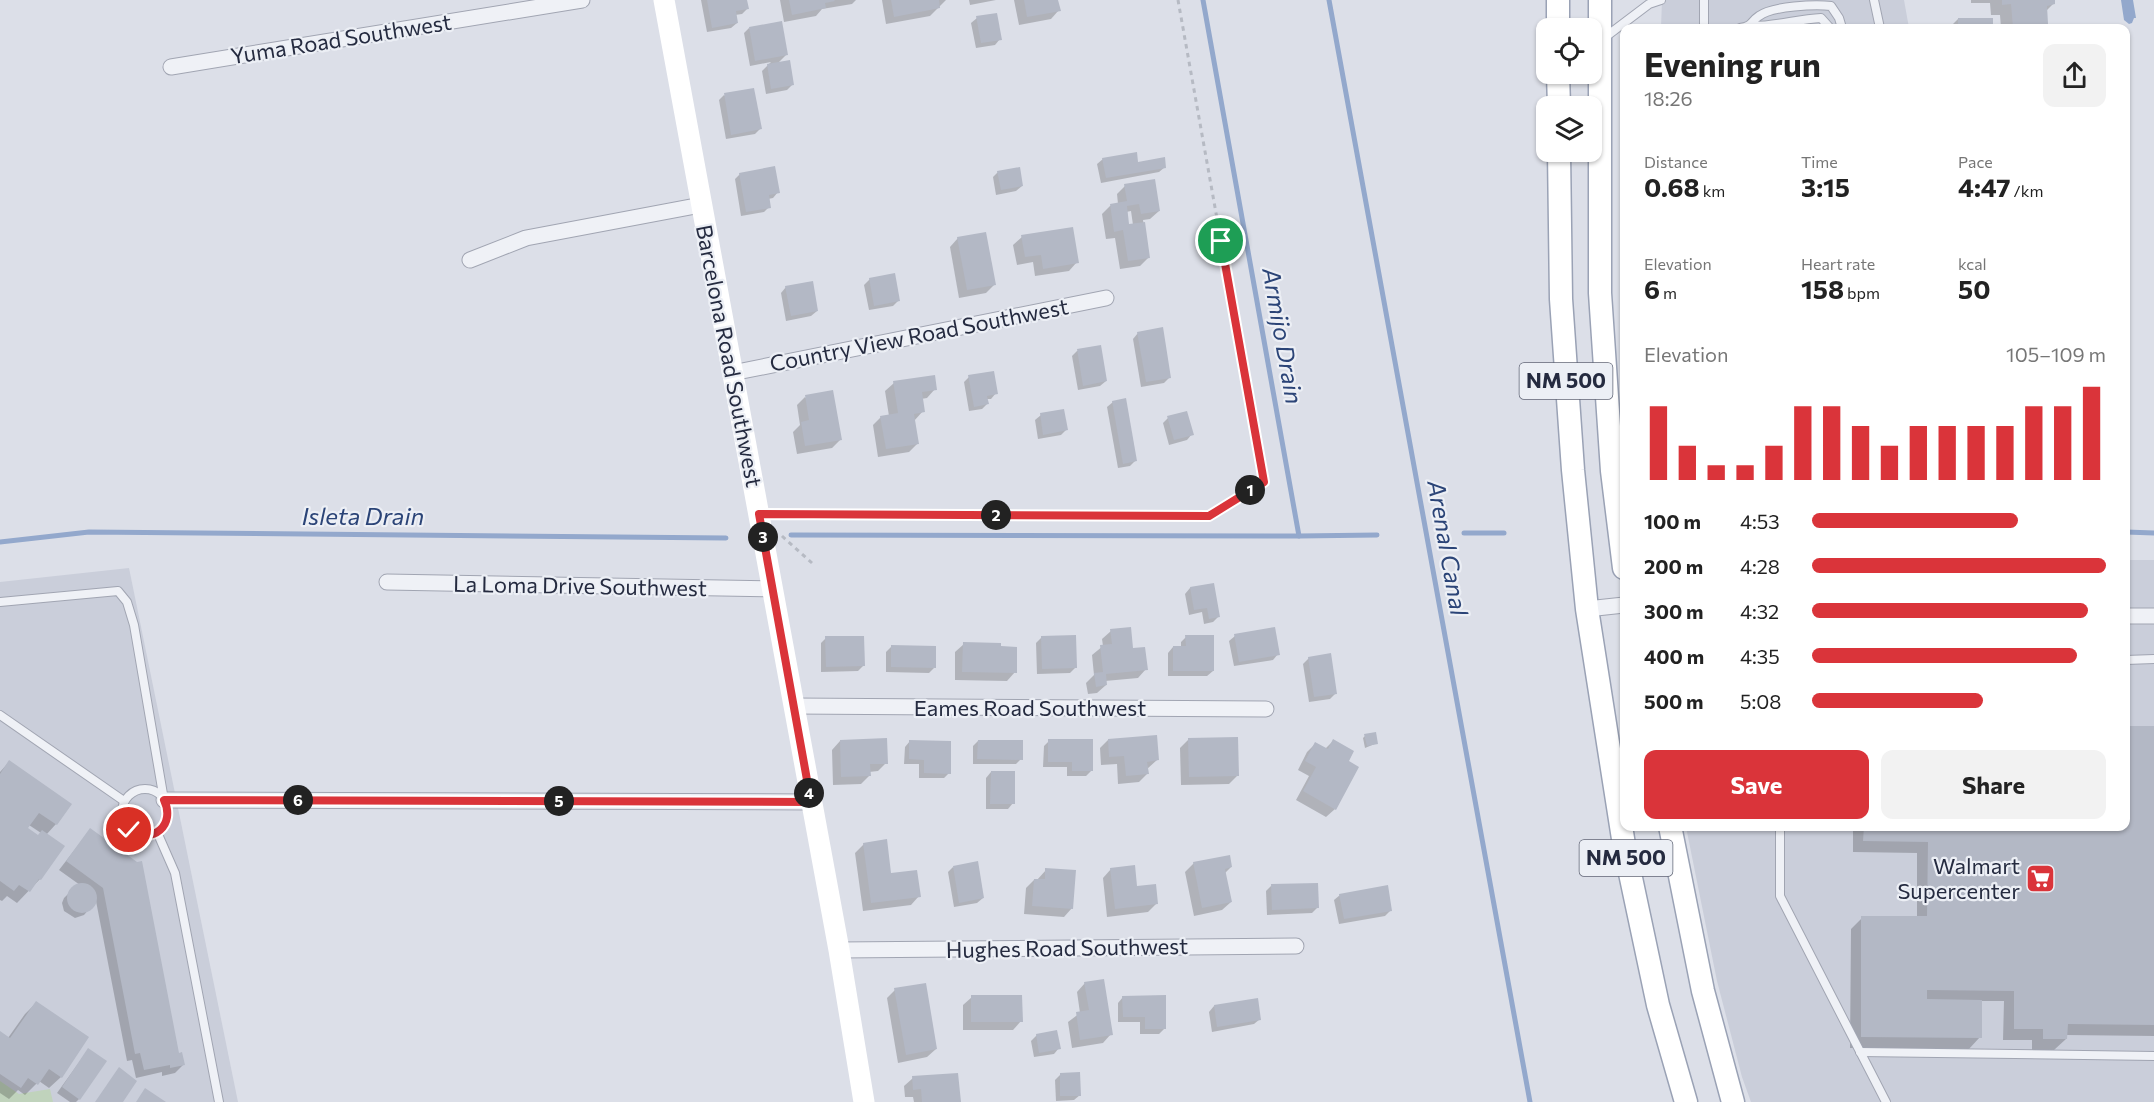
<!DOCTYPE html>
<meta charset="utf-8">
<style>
body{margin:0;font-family:Commissioner,sans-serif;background:#f2f2f2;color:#222;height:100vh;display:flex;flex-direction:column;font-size:22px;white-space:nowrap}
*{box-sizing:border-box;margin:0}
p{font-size:20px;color:#767676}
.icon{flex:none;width:33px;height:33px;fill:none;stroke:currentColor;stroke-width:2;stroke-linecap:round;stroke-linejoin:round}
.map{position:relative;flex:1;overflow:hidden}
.details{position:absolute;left:1620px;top:24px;width:510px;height:807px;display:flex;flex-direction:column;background:#fff;border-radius:12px;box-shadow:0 2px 4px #0004}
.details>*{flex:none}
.fabs{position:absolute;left:1536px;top:18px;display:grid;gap:12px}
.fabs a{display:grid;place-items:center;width:66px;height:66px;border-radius:12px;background:#fff;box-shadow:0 2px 4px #0004;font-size:30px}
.pin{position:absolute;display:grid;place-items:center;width:51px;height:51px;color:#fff;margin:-26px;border:3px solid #fff;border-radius:50%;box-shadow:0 2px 6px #0007}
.km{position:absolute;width:30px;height:30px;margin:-15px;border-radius:50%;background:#222;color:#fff;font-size:16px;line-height:30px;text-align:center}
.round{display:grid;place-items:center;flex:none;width:63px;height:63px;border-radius:12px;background:#f2f2f2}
.headline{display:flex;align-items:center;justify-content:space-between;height:102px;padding:0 24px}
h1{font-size:33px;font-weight:700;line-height:45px}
.stats{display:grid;grid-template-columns:repeat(3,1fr);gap:9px;height:102px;padding:6px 24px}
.stats div{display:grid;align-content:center}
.stats b{font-size:26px;font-weight:700}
.stats small{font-size:16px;font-weight:400}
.stats p{font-size:16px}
.chart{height:168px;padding:12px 24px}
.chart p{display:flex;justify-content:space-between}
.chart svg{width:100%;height:108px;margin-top:6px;stroke:#da343a;stroke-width:6}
.button{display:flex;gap:12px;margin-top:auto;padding:12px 24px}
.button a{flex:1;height:69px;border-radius:12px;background:#da343a;color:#fff;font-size:24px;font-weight:700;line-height:69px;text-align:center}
.button a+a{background:#f2f2f2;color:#222}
ul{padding:0 24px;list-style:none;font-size:20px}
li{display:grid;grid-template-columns:96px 72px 1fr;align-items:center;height:45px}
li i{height:15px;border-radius:8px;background:#da343a}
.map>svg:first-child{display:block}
.built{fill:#caceda}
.green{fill:#c0d3bc}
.water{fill:#93a8cc}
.shadow{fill:#0003;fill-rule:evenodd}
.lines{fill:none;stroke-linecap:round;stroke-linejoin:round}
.stream{stroke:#93a8cc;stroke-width:5}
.building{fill:#b3b8c5}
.lane-casing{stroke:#a1a5b2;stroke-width:10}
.street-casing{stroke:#a1a5b2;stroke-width:17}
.primary-casing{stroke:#9aa2b5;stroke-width:25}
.path{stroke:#b6bac3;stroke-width:3;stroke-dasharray:4.5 4.5;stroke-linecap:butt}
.lane{stroke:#eff1f6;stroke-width:8}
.street{stroke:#eff1f6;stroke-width:15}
.secondary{stroke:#fff;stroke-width:21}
.primary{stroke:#fff;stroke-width:22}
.route-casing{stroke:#fff;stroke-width:12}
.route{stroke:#da343a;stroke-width:8}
.labels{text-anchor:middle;stroke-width:4.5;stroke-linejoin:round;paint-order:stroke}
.shield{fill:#eceff5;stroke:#616676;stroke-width:1.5}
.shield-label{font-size:21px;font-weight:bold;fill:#252b40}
.street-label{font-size:22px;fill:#252b40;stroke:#eceff5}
.poi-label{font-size:22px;fill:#252b40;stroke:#eceff5;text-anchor:end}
.water-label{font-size:24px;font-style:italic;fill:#2b4477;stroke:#eceff5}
</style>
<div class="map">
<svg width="2154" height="1102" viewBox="0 0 2154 1102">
<rect width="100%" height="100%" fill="#dcdfe8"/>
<!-- built -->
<g class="built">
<polygon points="1662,0 1904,0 1909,28 1661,28"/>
<polygon points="2126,560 2154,560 2154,1102 1751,1102 1742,1077 1717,981 1686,827 2126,826"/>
<polygon points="129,568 238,1102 0,1102 0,582"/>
</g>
<!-- green -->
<polygon class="green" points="0,1081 19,1094 50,1089 53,1102 0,1102"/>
<!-- water -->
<polygon class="water" points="2121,0 2133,0 2136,18 2134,18 2132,23 2129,24 2124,20"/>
<!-- shadow -->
<g class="shadow">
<polygon points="701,0 746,0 747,9 742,14 735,15 737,23 731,28 707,32"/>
<polygon points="780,0 856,0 852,4 822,9 816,16 784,22"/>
<polygon points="882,0 946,0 930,16 886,24"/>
<polygon points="969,0 996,0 970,5"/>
<polygon points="1014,0 1057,0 1059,10 1051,19 1019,25"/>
<polygon points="1971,0 2054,0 2053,4 2046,11 2046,25 2056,28 2001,28 2000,15 1991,15 1990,3 1971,3"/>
<polygon points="977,18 1000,39 995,45 976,48 971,23"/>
<polygon points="1958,19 1991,19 1991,28 1953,28 1953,24"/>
<polygon points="749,28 786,55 777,64 792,85 787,90 766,94 762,71 771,62 750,66 744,33"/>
<polygon points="724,95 760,129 755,134 726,139 719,100"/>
<polygon points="1103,159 1137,164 1165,167 1159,172 1101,183 1097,164"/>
<polygon points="998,172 1022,186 1016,191 996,195 993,177"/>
<polygon points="740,174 778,192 773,198 768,199 769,207 764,212 741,216 735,179"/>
<path d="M1125 186 1159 211 1150 219 1143 220 1149 257 1140 266 1120 269 1115 238 1106 239 1102 214 1110 206 1118 204 1117 194ZM1131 211 1133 225 1128 226 1126 212Z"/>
<polygon points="1022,237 1077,262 1069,271 1035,276 1033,262 1017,265 1013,245"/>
<polygon points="958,238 994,285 986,293 959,298 950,247"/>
<polygon points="870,279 899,300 893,306 869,310 864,285"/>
<polygon points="786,287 817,311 811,316 786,321 781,293"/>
<polygon points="1138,333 1170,377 1164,383 1141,387 1133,339"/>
<polygon points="1100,347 1106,381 1100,386 1078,390 1072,356 1077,351"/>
<polygon points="969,377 996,393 991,399 987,399 987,404 982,409 969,411 964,382"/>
<polygon points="894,383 935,389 927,398 921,399 923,411 914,421 918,443 909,452 878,457 873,425 881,417 889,416 885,391"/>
<polygon points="805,397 841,439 832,448 797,454 793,432 800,425 797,405"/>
<polygon points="1113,402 1135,461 1130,466 1118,468 1107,407"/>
<polygon points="1041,415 1066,430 1061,435 1038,439 1035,420"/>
<polygon points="1168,418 1192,434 1187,440 1169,445 1163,423"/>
<polygon points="1213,584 1218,617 1213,622 1204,624 1202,612 1189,615 1185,594 1190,588"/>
<polygon points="1111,631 1132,650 1146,669 1138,678 1105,681 1106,685 1097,693 1088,694 1086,683 1094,675 1092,655 1103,646 1102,639"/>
<polygon points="1235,636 1278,654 1273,660 1234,666 1229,641"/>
<polygon points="1042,637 1076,667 1070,673 1037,674 1036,643"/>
<polygon points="1186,637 1213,671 1207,676 1168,676 1168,653 1173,647 1181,647 1181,642"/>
<polygon points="826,638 863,666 858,671 821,672 821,643"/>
<polygon points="964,644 1015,672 1007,681 955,680 955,652"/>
<polygon points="892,646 934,668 929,673 886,672 886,652"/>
<polygon points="1309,658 1335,694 1330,699 1309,702 1303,664"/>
<polygon points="2126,728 2154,728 2154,1036 2066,1035 2066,1039 2054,1050 2032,1050 2032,1040 2003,1040 2004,1001 1980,1001 1980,1037 1969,1049 1850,1048 1851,929 1862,918 1917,918 1917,853 1853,852 1853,826 2126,826"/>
<polygon points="1365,736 1377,743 1365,748 1363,738"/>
<polygon points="1189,739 1237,776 1229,784 1181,785 1180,748"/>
<polygon points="1108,740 1157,760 1147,769 1147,774 1139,782 1118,784 1117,764 1101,765 1100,748"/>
<polygon points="840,741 886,763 878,771 869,772 869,776 861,784 833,785 832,750"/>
<polygon points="910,741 949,773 944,778 919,778 919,764 904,764 905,747"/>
<polygon points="978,741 1021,759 1016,764 973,764 973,746"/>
<polygon points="1049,741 1092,770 1086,776 1067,776 1067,767 1043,767 1044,746"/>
<polygon points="1333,741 1347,762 1335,809 1326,817 1296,800 1309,776 1298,770 1307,752 1316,743 1325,749"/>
<path d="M9 762 56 824 46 835 62 846 40 879 17 903 7 896 2 901 0 900V772ZM29 825 41 833 38 836 26 828Z"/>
<polygon points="991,772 1013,803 1008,809 986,809 986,778"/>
<polygon points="90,830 183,1065 175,1073 162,1076 162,1072 136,1078 132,1060 127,1061 96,901 84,915 75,918 64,911 62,903 64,898 76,886 80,885 59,870"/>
<polygon points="864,844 890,875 919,896 911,905 863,911 855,853"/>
<polygon points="1194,863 1231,867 1225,873 1231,902 1222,910 1194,916 1185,872"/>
<polygon points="953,867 983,898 977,903 954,907 948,872"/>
<polygon points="1111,869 1156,904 1148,912 1107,917 1103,878"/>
<polygon points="1046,870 1072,908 1064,917 1024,914 1026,888 1034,880 1037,880"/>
<polygon points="1271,886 1317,908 1312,913 1267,915 1266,891"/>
<polygon points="1340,895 1391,910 1385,916 1339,924 1334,900"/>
<polygon points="1085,983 1111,1034 1103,1043 1072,1048 1068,1022 1080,1013 1077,992"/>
<polygon points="895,990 936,1049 927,1057 898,1063 887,998"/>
<polygon points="972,997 1021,1021 1013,1030 963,1030 963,1005"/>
<polygon points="1123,997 1165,1028 1159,1034 1140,1034 1140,1022 1118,1022 1118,1003"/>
<polygon points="36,1003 61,1077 49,1088 39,1081 25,1095 18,1090 9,1099 0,1093 0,1032 8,1038 25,1014"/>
<polygon points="1214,1006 1260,1019 1254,1024 1212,1032 1209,1012"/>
<polygon points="1037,1035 1059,1048 1054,1054 1034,1057 1031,1041"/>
<polygon points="88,1050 79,1099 76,1102 70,1102 57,1093"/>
<polygon points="1060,1075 1080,1095 1074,1100 1056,1101 1055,1080"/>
<polygon points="913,1078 959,1102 914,1102 913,1097 905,1097 904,1086"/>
</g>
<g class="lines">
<!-- stream -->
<g class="stream">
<polyline points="1203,0 1299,536"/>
<polyline points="1329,0 1530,1102"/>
<polyline points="2126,532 2154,533"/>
<polyline points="1464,533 1504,533"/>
<polyline points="791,535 1299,536 1377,535"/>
<polyline points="0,542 89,532 726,538"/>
</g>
</g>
<!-- building -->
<g class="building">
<polygon points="707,0 747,0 749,9 736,11 738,23 712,28"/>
<polygon points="789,0 834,0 835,1 825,3 826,8 792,15"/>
<polygon points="891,0 939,0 940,8 894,17"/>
<polygon points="1024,0 1058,0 1061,11 1027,17"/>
<polygon points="2002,0 2055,0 2055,4 2047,6 2048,24 2060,28 2013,28 2011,4 2002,5"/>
<polygon points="997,13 1002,40 981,43 976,16"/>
<rect x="1958" y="18" width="35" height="10"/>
<polygon points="782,21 788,55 755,61 749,27"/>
<polygon points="790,60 794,85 771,89 767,64"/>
<polygon points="754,88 762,129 731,135 724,93"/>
<polygon points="1137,152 1138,162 1165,157 1166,168 1106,178 1102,158"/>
<polygon points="775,166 780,193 769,195 771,208 746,212 739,173"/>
<polygon points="1020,167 1023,186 1001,190 997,171"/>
<polygon points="1155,179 1160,211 1141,214 1139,204 1127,206 1129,224 1145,222 1150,258 1128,261 1123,230 1114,232 1110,204 1127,201 1124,184"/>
<polygon points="1073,227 1079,263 1043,269 1041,255 1025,257 1021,235"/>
<polygon points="986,232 996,285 967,290 957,237"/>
<polygon points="895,273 900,301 874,306 869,278"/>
<polygon points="813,281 818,311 791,316 785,286"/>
<polygon points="1163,327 1171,378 1146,382 1137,332"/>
<polygon points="1101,345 1107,381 1083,386 1077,349"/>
<polygon points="994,371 998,394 987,396 989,404 974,407 968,375"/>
<polygon points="935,375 937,390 922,392 925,412 914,414 919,444 886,449 880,416 898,413 893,381"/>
<polygon points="833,390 842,440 805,446 801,422 809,420 805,395"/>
<polygon points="1126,398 1137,461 1123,464 1112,401"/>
<polygon points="1064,409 1068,430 1043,435 1040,413"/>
<polygon points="1187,411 1194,435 1174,440 1167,416"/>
<polygon points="1214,583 1220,617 1209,619 1207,608 1194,610 1190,587"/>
<polygon points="1131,627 1133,648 1145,647 1148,670 1106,674 1107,685 1096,687 1094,673 1103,672 1100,645 1112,644 1110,629"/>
<polygon points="1275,627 1280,655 1239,662 1234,634"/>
<polygon points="1076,635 1077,668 1042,669 1041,636"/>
<polygon points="1185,635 1214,635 1214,671 1173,671 1173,646 1186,646"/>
<polygon points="825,636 864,636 865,666 826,667"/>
<polygon points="963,642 1001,643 1001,646 1017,647 1017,673 962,672"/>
<polygon points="891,645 936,646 936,668 891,667"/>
<polygon points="1331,653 1337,694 1314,697 1308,657"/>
<polygon points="2126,726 2154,726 2154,1025 2068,1024 2067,1039 2043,1039 2043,1029 2014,1029 2014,991 1927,990 1927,999 1982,1000 1982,1038 1861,1037 1861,916 1927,916 1928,842 1863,841 1864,826 2126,826"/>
<polygon points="1376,732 1378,744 1367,746 1364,734"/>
<polygon points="1157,735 1159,760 1147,762 1149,774 1126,776 1124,756 1109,757 1108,739"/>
<polygon points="1238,737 1239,776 1189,777 1188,738"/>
<polygon points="887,738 888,764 870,764 871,776 841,777 840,740"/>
<polygon points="1048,739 1093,739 1093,771 1072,771 1072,762 1048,762"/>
<polygon points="1333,739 1354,751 1349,761 1359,767 1336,810 1303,791 1316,767 1305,761 1315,742 1328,749"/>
<polygon points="909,740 951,741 951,774 924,773 924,760 909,759"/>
<polygon points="978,740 1023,740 1023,760 977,759"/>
<polygon points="9,760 72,804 57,825 39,813 28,828 38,835 42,830 65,846 41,880 39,879 30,892 19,885 14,891 0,881 0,774"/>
<polygon points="991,771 1015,771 1015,804 990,804"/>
<polygon points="90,828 137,862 142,861 179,1053 182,1052 185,1065 170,1068 170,1065 144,1070 140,1053 135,1054 103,888 66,861"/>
<polygon points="887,839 891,873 917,870 921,897 871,903 863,843"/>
<polygon points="1230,855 1232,867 1225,869 1232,902 1202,908 1193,862"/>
<polygon points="978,861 984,898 959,903 953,866"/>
<polygon points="1135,865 1137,886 1156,884 1158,904 1115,909 1110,868"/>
<polygon points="1045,868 1076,870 1073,909 1032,906 1034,879 1045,879"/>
<polygon points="1318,883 1319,908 1272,910 1271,884"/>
<circle cx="82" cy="898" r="15"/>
<polygon points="1388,885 1392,911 1344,919 1339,894"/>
<polygon points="1104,979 1113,1035 1080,1040 1076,1012 1089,1010 1084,982"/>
<polygon points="926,983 937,1049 906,1055 894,988"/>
<polygon points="971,995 1022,995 1023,1022 971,1022"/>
<polygon points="1166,995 1166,1029 1145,1029 1145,1017 1123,1017 1122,996"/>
<polygon points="1258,998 1261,1020 1217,1027 1214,1005"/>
<polygon points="36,1001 89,1037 62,1078 49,1069 38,1085 28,1078 21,1088 0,1074 0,1031 10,1038"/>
<polygon points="1057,1030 1061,1049 1039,1053 1036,1034"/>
<polygon points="88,1048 107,1061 80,1100 62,1087"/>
<polygon points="119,1067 137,1081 123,1102 95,1102"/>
<polygon points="1080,1072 1081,1096 1060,1096 1060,1073"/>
<polygon points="958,1073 961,1102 922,1102 921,1089 913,1090 912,1076"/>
<polygon points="145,1088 166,1102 136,1102"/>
</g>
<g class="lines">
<defs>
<g id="lane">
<polyline points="1704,0 1704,28"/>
<polyline points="1874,0 1880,28"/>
<path d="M1750 26C1774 27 1797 19 1821 18L1830 28"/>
<path d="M1740 28C1753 26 1750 22 1759 16 1772 6 1816 4 1831 6L1839 18 1842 28"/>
<polyline points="1604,38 1649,4 1661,0"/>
<polyline points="0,602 118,591 127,602 134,625 164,800"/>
<polyline points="2126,660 2154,659"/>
<polyline points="0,715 124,801"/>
<circle cx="145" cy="812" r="23"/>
<polyline points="1780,826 1780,896 1886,1102"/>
<polyline points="157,832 175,873 219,1102"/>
<polyline points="1860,1052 2154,1056"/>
</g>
<g id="street">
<polyline points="171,67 582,0"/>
<polyline points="470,260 526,238 701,205"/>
<polyline points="732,373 1106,298"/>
<polyline points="387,582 772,589"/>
<polyline points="1587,609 1624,605"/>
<polyline points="2126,616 2154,616"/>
<polyline points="793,706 1266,709"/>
<polyline points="164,800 811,802"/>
<polyline points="839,950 1296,946"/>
</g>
<g id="primary">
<polyline points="1558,0 1558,28"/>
<polyline points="1600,0 1600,293 1612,471 1624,568"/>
<polyline points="1558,74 1559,106"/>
<polyline points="1559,152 1561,299 1573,470 1587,609 1624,845 1658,1005 1686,1102"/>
<polyline points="1670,826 1703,991 1733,1102"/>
</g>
</defs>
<!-- lane casing -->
<use href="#lane" class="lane-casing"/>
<!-- street casing -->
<use href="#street" class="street-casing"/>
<!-- primary casing -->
<use href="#primary" class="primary-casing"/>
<!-- path -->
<g class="path">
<polyline points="778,514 1209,516 1264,482 1178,0"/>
<polyline points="782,536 812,563"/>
</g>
<!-- lane -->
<use href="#lane" class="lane"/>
<!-- street -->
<use href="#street" class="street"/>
<!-- secondary -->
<polyline class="secondary" points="664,0 839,950 864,1102"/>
<!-- primary -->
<use href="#primary" class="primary"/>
</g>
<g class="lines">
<defs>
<path id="route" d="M129 830C153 845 176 825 164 800L811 802 759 514 1209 516 1264 482 1221 241"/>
</defs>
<!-- route casing -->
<use href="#route" class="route-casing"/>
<!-- route -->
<use href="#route" class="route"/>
</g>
<!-- icons -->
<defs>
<symbol id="supermarket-square" viewBox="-11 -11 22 22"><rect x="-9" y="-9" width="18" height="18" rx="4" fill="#da343a" stroke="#eceff5"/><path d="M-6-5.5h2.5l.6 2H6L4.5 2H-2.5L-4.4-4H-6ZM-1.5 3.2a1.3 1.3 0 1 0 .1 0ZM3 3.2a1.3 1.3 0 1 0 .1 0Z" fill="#fff"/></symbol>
</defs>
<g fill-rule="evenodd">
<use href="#supermarket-square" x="2024" y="862" width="33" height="33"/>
</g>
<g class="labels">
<!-- shield labels -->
<g class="shield">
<rect x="1519.5" y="363" width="93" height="36" rx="4.5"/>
<rect x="1579.5" y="840" width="93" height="36" rx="4.5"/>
</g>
<g class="shield-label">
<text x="1566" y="388">NM 500</text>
<text x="1626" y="865">NM 500</text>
</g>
<!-- street labels -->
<g class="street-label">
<text transform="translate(341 39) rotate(-9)" y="8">Yuma Road Southwest</text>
<text transform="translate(919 335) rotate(-11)" y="8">Country View Road Southwest</text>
<text transform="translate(729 356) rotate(79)" y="8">Barcelona Road Southwest</text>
<text transform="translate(580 586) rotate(1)" y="8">La Loma Drive Southwest</text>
<text x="1030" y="716">Eames Road Southwest</text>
<text transform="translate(1067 948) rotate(-1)" y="8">Hughes Road Southwest</text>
</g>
<!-- poi labels -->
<g class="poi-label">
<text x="2020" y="874">Walmart<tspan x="2020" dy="25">Supercenter</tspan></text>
</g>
<!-- water labels -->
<g class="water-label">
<text transform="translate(1282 336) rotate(80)" y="8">Armijo Drain</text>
<text x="363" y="525">Isleta Drain</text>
<text transform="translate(1447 548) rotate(80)" y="8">Arenal Canal</text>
</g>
</g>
</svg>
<div class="fabs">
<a><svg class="icon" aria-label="locate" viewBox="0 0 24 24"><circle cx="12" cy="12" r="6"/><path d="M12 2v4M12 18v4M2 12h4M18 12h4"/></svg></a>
<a><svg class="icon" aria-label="layers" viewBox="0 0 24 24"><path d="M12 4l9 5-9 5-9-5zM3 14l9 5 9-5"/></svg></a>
</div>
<div class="pin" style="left:1221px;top:241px;background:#1e9e55"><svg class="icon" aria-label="arrive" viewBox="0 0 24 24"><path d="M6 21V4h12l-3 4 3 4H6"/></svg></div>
<div class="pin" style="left:129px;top:830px;background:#d93025"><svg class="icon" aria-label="check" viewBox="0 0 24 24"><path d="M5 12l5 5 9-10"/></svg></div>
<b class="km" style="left:1250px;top:490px">1</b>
<b class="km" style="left:996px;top:515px">2</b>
<b class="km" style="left:763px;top:537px">3</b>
<b class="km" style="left:809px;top:793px">4</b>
<b class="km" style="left:559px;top:801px">5</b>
<b class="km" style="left:298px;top:800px">6</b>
<section class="details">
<div class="headline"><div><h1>Evening run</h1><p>18:26</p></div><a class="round"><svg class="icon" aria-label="share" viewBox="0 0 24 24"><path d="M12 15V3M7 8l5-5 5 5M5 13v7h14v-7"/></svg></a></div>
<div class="stats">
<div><p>Distance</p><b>0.68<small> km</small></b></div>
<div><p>Time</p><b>3:15</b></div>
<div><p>Pace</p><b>4:47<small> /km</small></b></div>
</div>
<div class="stats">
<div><p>Elevation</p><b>6<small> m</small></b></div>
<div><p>Heart rate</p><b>158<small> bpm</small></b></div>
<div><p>kcal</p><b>50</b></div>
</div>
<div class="chart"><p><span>Elevation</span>105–109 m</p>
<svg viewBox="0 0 160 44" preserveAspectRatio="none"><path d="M5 44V14M15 44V30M25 44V38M35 44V38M45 44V30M55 44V14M65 44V14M75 44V22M85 44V30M95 44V22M105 44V22M115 44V22M125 44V22M135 44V14M145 44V14M155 44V6"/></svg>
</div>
<ul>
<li><b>100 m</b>4:53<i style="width:70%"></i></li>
<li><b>200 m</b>4:28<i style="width:100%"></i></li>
<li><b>300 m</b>4:32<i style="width:94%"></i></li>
<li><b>400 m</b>4:35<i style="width:90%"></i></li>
<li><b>500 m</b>5:08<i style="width:58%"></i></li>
</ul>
<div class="button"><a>Save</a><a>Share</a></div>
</section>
</div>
